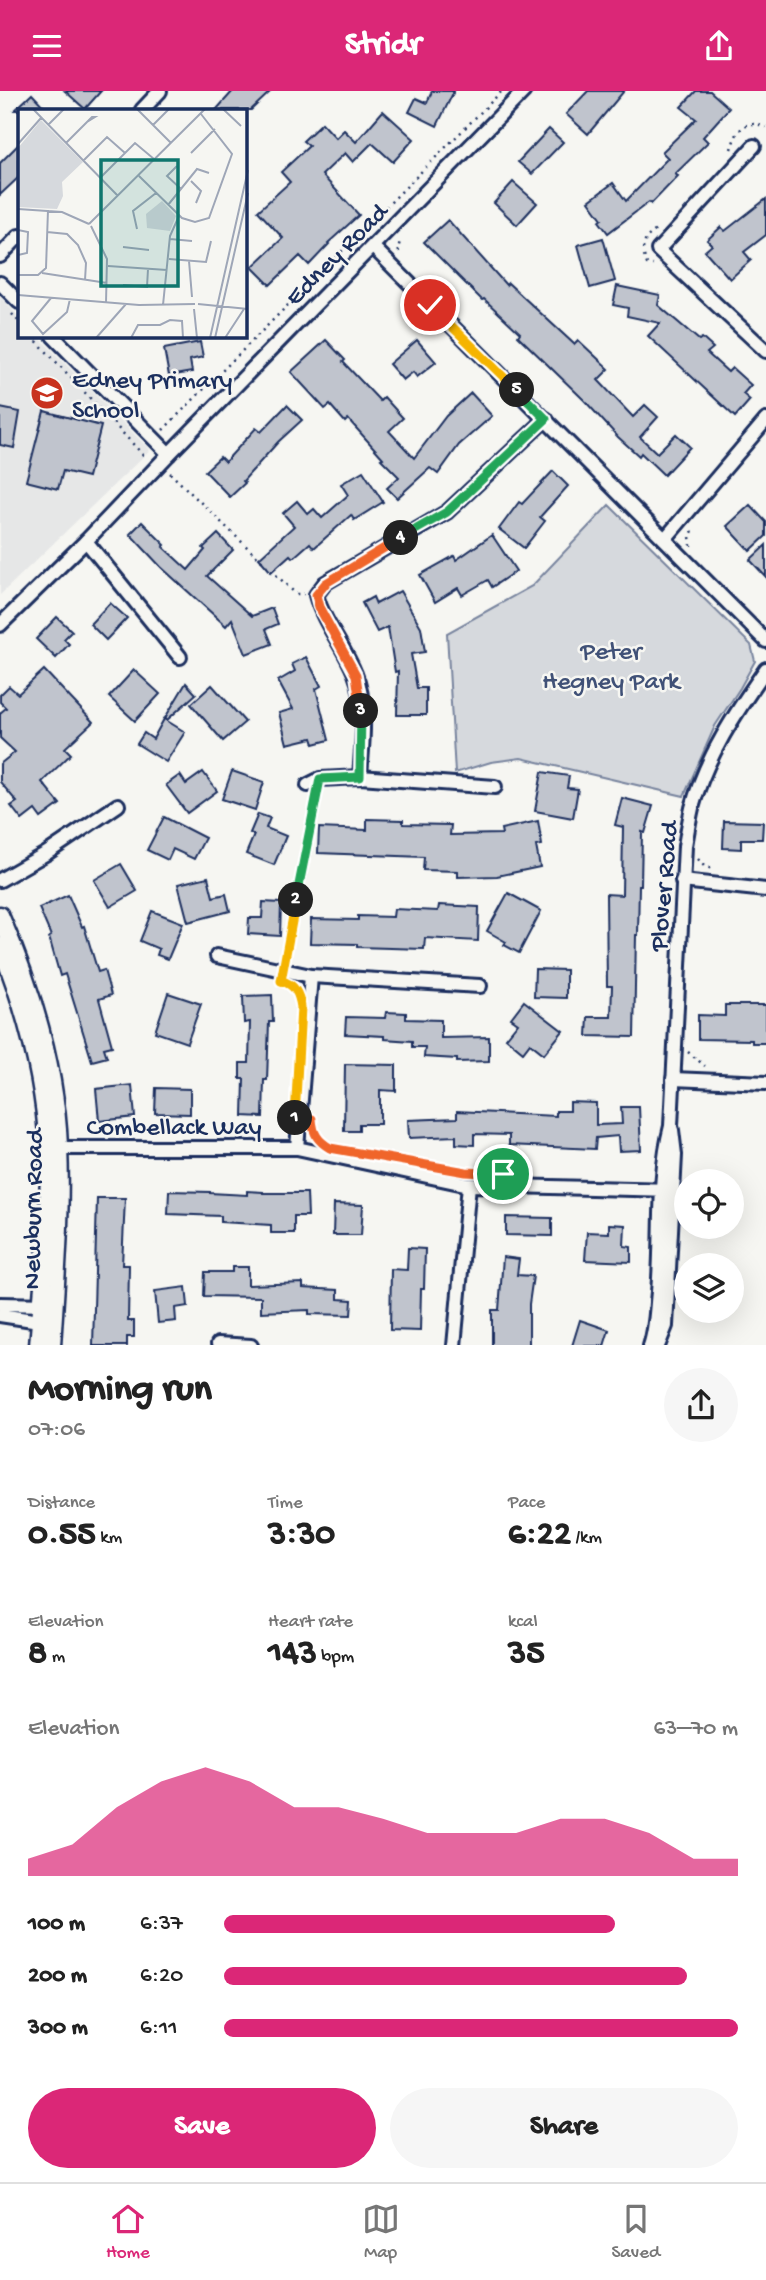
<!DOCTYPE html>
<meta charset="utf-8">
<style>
body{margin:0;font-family:"Gochi Hand",sans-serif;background:#f6f6f6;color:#222;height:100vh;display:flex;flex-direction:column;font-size:26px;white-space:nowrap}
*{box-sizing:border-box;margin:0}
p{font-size:23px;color:#767676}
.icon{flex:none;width:38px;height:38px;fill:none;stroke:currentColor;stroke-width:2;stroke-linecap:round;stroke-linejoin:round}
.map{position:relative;height:1254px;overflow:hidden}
.details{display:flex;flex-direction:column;background:#fff;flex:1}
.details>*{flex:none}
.fabs{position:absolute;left:674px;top:1078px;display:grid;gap:14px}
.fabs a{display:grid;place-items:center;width:70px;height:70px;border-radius:50%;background:#fff;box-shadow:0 7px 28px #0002;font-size:35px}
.pin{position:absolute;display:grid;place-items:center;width:60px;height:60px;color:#fff;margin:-30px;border:4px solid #fff;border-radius:50%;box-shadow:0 2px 7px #0007}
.km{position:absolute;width:35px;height:35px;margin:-18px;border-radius:50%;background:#222;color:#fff;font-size:19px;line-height:35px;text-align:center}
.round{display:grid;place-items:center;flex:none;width:74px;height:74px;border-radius:37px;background:#f6f6f6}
.headline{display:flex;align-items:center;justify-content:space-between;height:119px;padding:0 28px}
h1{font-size:38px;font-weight:700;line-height:52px}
.metrics{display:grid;grid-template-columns:repeat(3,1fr);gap:10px;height:119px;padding:7px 28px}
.metrics div{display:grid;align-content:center}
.metrics b{font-size:35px;font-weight:700}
.metrics small{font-size:19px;font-weight:400}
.metrics p{font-size:19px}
.chart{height:196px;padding:14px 28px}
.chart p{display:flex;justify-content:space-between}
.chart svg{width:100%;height:126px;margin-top:7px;fill:#db2777;opacity:.7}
.action{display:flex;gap:14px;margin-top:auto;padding:14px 28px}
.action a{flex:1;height:80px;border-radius:42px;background:#db2777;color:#fff;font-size:28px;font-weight:700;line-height:80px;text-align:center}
.action a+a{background:#f6f6f6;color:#222}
ul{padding:0 28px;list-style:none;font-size:23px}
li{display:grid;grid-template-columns:112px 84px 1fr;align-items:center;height:52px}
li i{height:18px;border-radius:9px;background:#db2777}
header{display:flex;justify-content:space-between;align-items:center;height:91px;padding:0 28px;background:#db2777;color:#fff;font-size:32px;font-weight:700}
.dock{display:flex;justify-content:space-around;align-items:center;height:98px;border-top:2px solid #e0e0e0;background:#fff;font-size:19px;color:#767676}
.dock a{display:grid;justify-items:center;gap:4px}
.dock .active{color:#db2777}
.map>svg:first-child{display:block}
.built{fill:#e6e7e7}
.green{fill:#d6d9dd;stroke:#78849e;stroke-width:2}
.building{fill:#c0c4cd;stroke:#1b2f5e;stroke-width:2}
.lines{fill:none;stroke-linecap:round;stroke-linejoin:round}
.minor-casing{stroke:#1b2f5e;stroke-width:18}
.tertiary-casing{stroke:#1b2f5e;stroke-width:21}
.path{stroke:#1b2f5e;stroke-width:2.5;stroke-dasharray:2 5;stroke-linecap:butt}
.minor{stroke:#f6f6f2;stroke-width:12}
.tertiary{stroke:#f6f6f2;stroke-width:16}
.split-1-casing{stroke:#fff;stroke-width:14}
.split-2-casing{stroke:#fff;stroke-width:14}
.split-3-casing{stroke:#fff;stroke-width:14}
.split-4-casing{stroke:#fff;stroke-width:14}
.split-5-casing{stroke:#fff;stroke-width:14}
.split-6-casing{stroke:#fff;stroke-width:14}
.split-1{stroke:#f0652b;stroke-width:9}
.split-2{stroke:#f5b400;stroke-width:9}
.split-3{stroke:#22a559;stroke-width:9}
.split-4{stroke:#f0652b;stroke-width:9}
.split-5{stroke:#22a559;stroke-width:9}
.split-6{stroke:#f5b400;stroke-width:9}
.labels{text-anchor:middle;stroke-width:5;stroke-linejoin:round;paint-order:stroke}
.street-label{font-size:26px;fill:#1b2f5e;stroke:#f6f6f2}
.poi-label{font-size:26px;fill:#1b2f5e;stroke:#f6f6f2;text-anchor:start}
.park-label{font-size:26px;fill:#405177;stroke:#f6f6f2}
.inset-road{fill:none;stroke:#9ea6b7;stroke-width:2}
.view{fill:#0f766e;fill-opacity:0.15;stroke:#0f766e;stroke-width:3.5}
.inset-edge{fill:none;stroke:#1b2f5e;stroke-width:3.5}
</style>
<header><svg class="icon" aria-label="menu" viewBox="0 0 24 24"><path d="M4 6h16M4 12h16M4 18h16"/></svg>Stridr<svg class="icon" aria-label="share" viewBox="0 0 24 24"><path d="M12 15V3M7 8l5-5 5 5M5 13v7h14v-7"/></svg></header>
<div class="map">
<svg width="766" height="1255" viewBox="0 0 766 1255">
<rect width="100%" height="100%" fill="#f6f6f2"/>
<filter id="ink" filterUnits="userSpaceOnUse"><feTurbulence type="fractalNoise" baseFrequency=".0143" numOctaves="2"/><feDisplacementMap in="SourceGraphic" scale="14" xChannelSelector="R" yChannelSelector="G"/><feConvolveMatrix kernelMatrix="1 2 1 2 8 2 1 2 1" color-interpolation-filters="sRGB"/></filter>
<g filter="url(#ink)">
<!-- built -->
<polygon class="built" points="0,206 19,226 19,245 38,245 150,359 0,504"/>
<!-- green -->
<polygon class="green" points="609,414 751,554 755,570 740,597 715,635 684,705 521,667 491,671 455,682 447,542 532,495"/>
<!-- building -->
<g class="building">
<polygon points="65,0 101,0 85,18"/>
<polygon points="233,0 271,0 251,19 216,19"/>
<polygon points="432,0 454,0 437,35 409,21 416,7 427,12"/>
<polygon points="588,0 624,0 588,43 566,23"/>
<polygon points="696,0 710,0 729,17 703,46 708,51 675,83 678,85 651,113 649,111 608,142 599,130 602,128 589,110 613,92 626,110 668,67 662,61 696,28 681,16"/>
<polygon points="32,3 47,19 15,19"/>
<polygon points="383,20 414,48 393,71 372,52 353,71 345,62 322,84 359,124 328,152 329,153 309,174 300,165 270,194 252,176 283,147 258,120 290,91 281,81 309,55 303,50 322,32 336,47 344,39 356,51"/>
<polygon points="549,38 563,51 532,83 518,71"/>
<polygon points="19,53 19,86 0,104 0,72"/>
<polygon points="513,91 537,112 517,134 494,112"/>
<polygon points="766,108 766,144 744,161 751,169 730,188 705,160 712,154 707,149 721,136 725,140"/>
<polygon points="448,129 506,194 508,192 574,253 578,249 609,278 598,289 633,326 645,314 658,326 640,346 657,362 676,343 690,356 664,384 641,362 639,365 618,346 584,309 518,245 520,242 484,208 482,209 424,151"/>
<polygon points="603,147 615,190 590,197 578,154"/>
<polygon points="617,195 660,204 658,214 699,249 702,247 713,257 707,262 728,281 732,277 751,294 743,303 750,309 735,326 648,245 660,232 627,225 628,217 613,214"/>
<polygon points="326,249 345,269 343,271 380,310 384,306 403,327 389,340 414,367 446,325 471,302 492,325 459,354 438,383 430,377 397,407 387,397 399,386 381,368 383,367 348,328 345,331 330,314 325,318 291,281"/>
<polygon points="417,249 436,271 417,286 413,281 403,289 389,273"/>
<polygon points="200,251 203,266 190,269 192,281 169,285 164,258"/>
<polygon points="287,314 302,329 278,351 243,390 245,392 230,406 205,380 220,366 225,371 256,337 261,341"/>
<polygon points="0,317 20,321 14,357 0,354"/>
<polygon points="44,320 101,335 88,386 63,380 58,398 26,390"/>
<polygon points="363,380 383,411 354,429 351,424 314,457 310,452 293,467 290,464 271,481 259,467 294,435 283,422 297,410 308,423 314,418 322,427 348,404 341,393"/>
<polygon points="553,380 568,395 540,426 545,430 524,457 499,438 519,411 522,413"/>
<polygon points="750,414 766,431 766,445 750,460 727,435"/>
<polygon points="142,431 165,454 163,456 188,479 205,459 203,457 218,443 233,459 207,485 252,525 272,517 278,533 266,538 272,553 246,563 232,528 226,535 161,476 130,443"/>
<polygon points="492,444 516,480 492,496 488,489 462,504 458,497 435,511 420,484 454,465 456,469"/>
<polygon points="766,454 766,486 750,469"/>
<polygon points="400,500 421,536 425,561 411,563 417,597 426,597 426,624 397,624 398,580 395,581 388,536 377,541 362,512 373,506 376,513"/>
<polygon points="110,512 127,527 106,549 90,533"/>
<polygon points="57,526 72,540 64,548 69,553 56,567 36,548"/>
<polygon points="306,566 321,595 316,598 329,649 314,653 312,647 287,653 279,622 293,618 278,590 295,580 292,573"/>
<polygon points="44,579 93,631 65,657 71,663 42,691 60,713 41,727 35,719 22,729 11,715 17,711 0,691 0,673 15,661 0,647 0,622 6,617 0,611 0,604 9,595 18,603"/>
<polygon points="134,579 160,603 135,630 109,606"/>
<polygon points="186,592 196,603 167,629 165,627"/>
<polygon points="212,594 245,631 223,650 191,613"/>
<polygon points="164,628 185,641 166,671 137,653 144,642 153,648"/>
<polygon points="232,680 264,691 255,719 222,708"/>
<polygon points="203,681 217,700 187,722 166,694 180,684 186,693"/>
<polygon points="542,681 569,685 567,697 578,698 573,727 535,720"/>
<polygon points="622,707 653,715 645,742 642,741 641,794 639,794 638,844 636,844 634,946 587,945 588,926 611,926 612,895 607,895 606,803 622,804 623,736 615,734"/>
<polygon points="258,723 270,727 266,737 286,745 274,774 246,763 254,744 250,742"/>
<polygon points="164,726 205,747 194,768 173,758 168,769 147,759"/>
<polygon points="367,728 403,729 403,733 451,734 450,744 502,743 501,738 538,730 542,754 536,755 540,776 497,785 458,786 458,780 423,779 424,766 318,762 319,737 367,739"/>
<polygon points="724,730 763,731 762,748 741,748 741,758 723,757"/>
<polygon points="121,773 137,800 110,816 94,789"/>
<polygon points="208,786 213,806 226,803 230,820 188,831 178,793"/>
<polygon points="508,802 541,820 519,862 504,854 506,851 487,840"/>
<polygon points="68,804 82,836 84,835 98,881 104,879 111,904 99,908 112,955 104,957 107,966 92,970 65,883 60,885 49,846 51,845 39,817"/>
<polygon points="263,811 281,812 280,845 248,843 249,827 262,827"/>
<polygon points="439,814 479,816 478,850 425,847 424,858 357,856 357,853 310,852 311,828 358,829 358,825 393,826 394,818 438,820"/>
<polygon points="152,820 183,832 168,868 157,864 159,858 140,850"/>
<polygon points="535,878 566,879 566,907 534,906"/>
<polygon points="168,902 201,913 187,952 155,941"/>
<polygon points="272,904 273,931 269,931 267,989 264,989 263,1026 243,1025 244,988 240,988 240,972 249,972 250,931 244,932 243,905"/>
<polygon points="524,910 563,940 544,963 530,952 523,961 506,947 518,932 511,927"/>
<polygon points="725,914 766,914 766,952 752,952 752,949 698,948 698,924 725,925"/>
<polygon points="386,921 406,922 406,928 441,929 441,947 489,946 489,970 457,971 457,968 424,966 425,956 412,956 412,950 384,948 384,945 345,943 346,926 385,927"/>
<polygon points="345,973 396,974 396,1000 380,999 380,1033 359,1033 359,1040 344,1040"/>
<polygon points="132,994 135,1026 99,1030 96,998"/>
<polygon points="156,997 190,998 190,1023 155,1022"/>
<polygon points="570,1011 596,1012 596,1034 622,1033 621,1016 639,1016 641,1059 619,1060 618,1045 596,1047 595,1058 509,1054 509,1044 474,1043 474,1054 456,1053 456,1045 409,1047 408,1029 457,1027 457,1020 556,1025 556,1020 570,1020"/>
<polygon points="169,1100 210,1101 210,1102 247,1104 247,1100 263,1101 263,1102 307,1102 308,1125 294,1125 294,1142 271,1142 271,1134 221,1131 221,1125 168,1123"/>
<polygon points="97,1107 125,1107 122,1174 129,1174 128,1230 134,1230 134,1246 127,1246 127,1255 93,1255"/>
<polygon points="334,1113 363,1114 361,1144 333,1144"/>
<polygon points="506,1126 552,1127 552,1145 506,1144"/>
<polygon points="609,1133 625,1134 624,1155 631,1156 631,1171 585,1169 587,1141 609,1142"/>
<polygon points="408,1157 425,1158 424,1198 421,1198 420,1240 390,1239 391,1178 407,1179"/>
<polygon points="503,1166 519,1168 517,1184 533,1185 529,1213 529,1255 492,1255 492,1219 499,1219"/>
<polygon points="232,1176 248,1176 248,1194 303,1192 303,1197 338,1199 338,1208 352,1209 351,1224 309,1223 309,1219 261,1221 261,1206 204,1205 205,1181 232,1181"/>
<polygon points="186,1196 188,1215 175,1217 176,1230 158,1232 155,1200"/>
<polygon points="580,1229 609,1239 604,1255 572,1255"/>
</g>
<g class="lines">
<defs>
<g id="minor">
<polyline points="142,19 160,0"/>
<polyline points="754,55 658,159 766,260"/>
<polyline points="373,156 766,550"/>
<polyline points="0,165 19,145"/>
<polyline points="0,192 19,211"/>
<polyline points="53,245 169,363"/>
<polyline points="665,448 766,329"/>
<polyline points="86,450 180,566"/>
<polyline points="0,534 86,450 169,363 524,0"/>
<path d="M360 686C362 654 368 614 355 583 344 555 324 533 316 504L325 492 447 421 546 328"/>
<polyline points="308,694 320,688 360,686 495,696"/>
<polyline points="0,789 47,762 118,714"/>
<polyline points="682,790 766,799"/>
<polyline points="217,865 311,885 480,895"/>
<polyline points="673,988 766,992"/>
<polyline points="52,1057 297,1057 469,1094 673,1099"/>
<polyline points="297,1057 311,885"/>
<polyline points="0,1213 49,1214"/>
<polyline points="0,1224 46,1231"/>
<polyline points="218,1253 251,1255"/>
<polyline points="454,1255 469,1094"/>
<path d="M650 1255C656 1238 656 1219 658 1201 663 1146 657 1089 671 1035L685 755C687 743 689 730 692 717 706 666 736 621 766 578"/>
<polyline points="658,1255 666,1235 675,1064 672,1039"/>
</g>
<g id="tertiary">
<path d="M0 824C32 897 56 975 59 1056 62 1122 56 1189 52 1255"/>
<path d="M0 854C26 919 44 987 48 1057 51 1119 43 1192 38 1255"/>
</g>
</defs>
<!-- minor casing -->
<use href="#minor" class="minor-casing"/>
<!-- tertiary casing -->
<use href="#tertiary" class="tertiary-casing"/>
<!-- path -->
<g class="path">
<path d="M731 58C737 39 744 27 766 36"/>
<polyline points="643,158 646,147 656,139"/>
<polyline points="399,161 398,157 401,148"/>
<polyline points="644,165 647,173 653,174"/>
<polyline points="12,223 19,231"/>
<polyline points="32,245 146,367"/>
<polyline points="163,339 502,0"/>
<polyline points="170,382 296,503 304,503"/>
<polyline points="691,455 690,445 694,438"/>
<polyline points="698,768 704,775 712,778"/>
<polyline points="285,867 317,705"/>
<polyline points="688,961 705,975"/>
</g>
<!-- minor -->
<use href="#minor" class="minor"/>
<!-- tertiary -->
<use href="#tertiary" class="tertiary"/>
</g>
</g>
<g class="lines" filter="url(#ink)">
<defs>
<path id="split-1" d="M295 1027 312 1028C313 1043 318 1050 330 1057L466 1081 503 1083"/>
<path id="split-2" d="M295 1027 301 916C299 903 295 893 281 890L296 809"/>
<polyline id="split-3" points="296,809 320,688 360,686 361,620"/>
<polyline id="split-4" points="361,620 356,584 319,516 316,504 326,492 401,447"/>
<polyline id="split-5" points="401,447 447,421 546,328 517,299"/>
<polyline id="split-6" points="430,214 517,299"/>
</defs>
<!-- split-1 casing -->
<use href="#split-1" class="split-1-casing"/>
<!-- split-2 casing -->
<use href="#split-2" class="split-2-casing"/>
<!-- split-3 casing -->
<use href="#split-3" class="split-3-casing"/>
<!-- split-4 casing -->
<use href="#split-4" class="split-4-casing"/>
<!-- split-5 casing -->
<use href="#split-5" class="split-5-casing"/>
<!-- split-6 casing -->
<use href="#split-6" class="split-6-casing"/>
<!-- split-1 -->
<use href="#split-1" class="split-1"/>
<!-- split-2 -->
<use href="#split-2" class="split-2"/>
<!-- split-3 -->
<use href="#split-3" class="split-3"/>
<!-- split-4 -->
<use href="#split-4" class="split-4"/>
<!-- split-5 -->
<use href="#split-5" class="split-5"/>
<!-- split-6 -->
<use href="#split-6" class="split-6"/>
</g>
<!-- icons -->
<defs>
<symbol id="school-disc" viewBox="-11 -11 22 22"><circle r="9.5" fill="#c8321e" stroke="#f6f6f2"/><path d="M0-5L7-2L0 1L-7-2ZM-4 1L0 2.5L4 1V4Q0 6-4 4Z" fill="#fff"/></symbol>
</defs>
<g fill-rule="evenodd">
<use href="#school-disc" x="28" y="283" width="38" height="38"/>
</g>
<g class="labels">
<!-- street labels -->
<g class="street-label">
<text transform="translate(335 162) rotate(-45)" y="9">Edney Road</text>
<text transform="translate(662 795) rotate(-85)" y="9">Plover Road</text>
<text x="174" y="1043">Combellack Way</text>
<text transform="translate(31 1118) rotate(-89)" y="9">Newburn Road</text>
</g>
<!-- poi labels -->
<g class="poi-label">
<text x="72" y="296">Edney Primary<tspan x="72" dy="30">School</tspan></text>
</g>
<!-- park labels -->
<g class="park-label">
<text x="611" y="567">Peter<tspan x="611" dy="30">Hegney Park</tspan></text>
</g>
</g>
<!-- overview -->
<g transform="translate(18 18)">
<rect width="229" height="229" fill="#f6f6f2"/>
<path d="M23 11 65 53 44 73 45 87 39 100 0 98V39ZM144 92 158 107 152 122 129 119 128 105Z" fill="#d6d9dd"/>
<path class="inset-road" d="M15 0 100 87M119 0 153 34M205 0 223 17M30 16 46 0M135 16 151 0M48 34 74 8H77L69 13M0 35 23 9M173 44 197 20M65 52 89 28 107 44M159 57 149 67 163 80M121 67 164 109 177 113 191 109 214 45 183 5M82 69 117 34 136 50M173 72 183 82 178 94M150 96 179 60 191 64M0 100 44 103 71 115M71 115 187 0M73 117 89 150 88 194M119 120 115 102 138 84M0 121 10 123 9 144 0 146M29 123 49 125 60 136 68 154 67 171M152 130 174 132M105 138 131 141M151 150 188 153 193 132M171 152 174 188M90 157 149 161M24 164 89 174M0 166H20L28 159 30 101M105 176 129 178 130 160M0 186 121 196 177 195M33 189 14 212 25 225 49 203 52 190M180 195 230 200M145 196 152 127 161 107M176 200 179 229M78 229 108 195M113 229 120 216H142L152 211 164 212 165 229M192 229 230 61M197 229 230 84M207 229 226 200"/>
<path class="view" d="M83 51H160V177H83Z"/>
<rect width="229" height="229" class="inset-edge"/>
</g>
</svg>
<div class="fabs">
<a><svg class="icon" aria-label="locate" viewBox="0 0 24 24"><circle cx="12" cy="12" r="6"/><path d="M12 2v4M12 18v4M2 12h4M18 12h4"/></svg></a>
<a><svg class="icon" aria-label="layers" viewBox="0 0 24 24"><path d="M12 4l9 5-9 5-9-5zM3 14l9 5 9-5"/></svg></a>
</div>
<div class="pin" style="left:503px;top:1083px;background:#1e9e55"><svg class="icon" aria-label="arrive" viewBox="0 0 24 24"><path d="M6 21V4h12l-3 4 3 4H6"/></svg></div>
<div class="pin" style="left:430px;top:214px;background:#d93025"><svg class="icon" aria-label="check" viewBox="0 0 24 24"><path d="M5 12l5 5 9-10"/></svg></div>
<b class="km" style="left:295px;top:1027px">1</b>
<b class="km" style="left:296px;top:809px">2</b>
<b class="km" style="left:361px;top:620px">3</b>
<b class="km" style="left:401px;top:447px">4</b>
<b class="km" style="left:517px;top:299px">5</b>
</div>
<section class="details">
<div class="headline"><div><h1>Morning run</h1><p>07:06</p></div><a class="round"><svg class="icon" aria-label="share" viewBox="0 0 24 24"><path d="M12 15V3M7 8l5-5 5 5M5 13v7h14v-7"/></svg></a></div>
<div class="metrics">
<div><p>Distance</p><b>0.55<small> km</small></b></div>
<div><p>Time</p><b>3:30</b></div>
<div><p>Pace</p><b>6:22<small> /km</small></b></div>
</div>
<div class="metrics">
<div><p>Elevation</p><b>8<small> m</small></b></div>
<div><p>Heart rate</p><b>143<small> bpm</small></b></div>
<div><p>kcal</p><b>35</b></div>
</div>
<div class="chart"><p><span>Elevation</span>63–70 m</p>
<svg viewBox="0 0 160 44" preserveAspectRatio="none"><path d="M0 44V38L10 33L20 20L30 11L40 6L50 11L60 20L70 20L80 24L90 29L100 29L110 29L120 24L130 24L140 29L150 38L160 38V44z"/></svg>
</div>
<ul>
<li><b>100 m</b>6:37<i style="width:76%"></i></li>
<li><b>200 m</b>6:20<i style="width:90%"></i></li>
<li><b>300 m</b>6:11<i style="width:100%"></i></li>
</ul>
<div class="action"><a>Save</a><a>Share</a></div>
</section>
<nav class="dock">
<a class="active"><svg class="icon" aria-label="home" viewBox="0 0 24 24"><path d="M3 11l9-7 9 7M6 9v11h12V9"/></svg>Home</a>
<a><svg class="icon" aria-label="map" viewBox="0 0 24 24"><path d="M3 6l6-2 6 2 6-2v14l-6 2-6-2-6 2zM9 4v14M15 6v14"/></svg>Map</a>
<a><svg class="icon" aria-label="saved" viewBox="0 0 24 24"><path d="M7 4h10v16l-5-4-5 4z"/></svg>Saved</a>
</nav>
